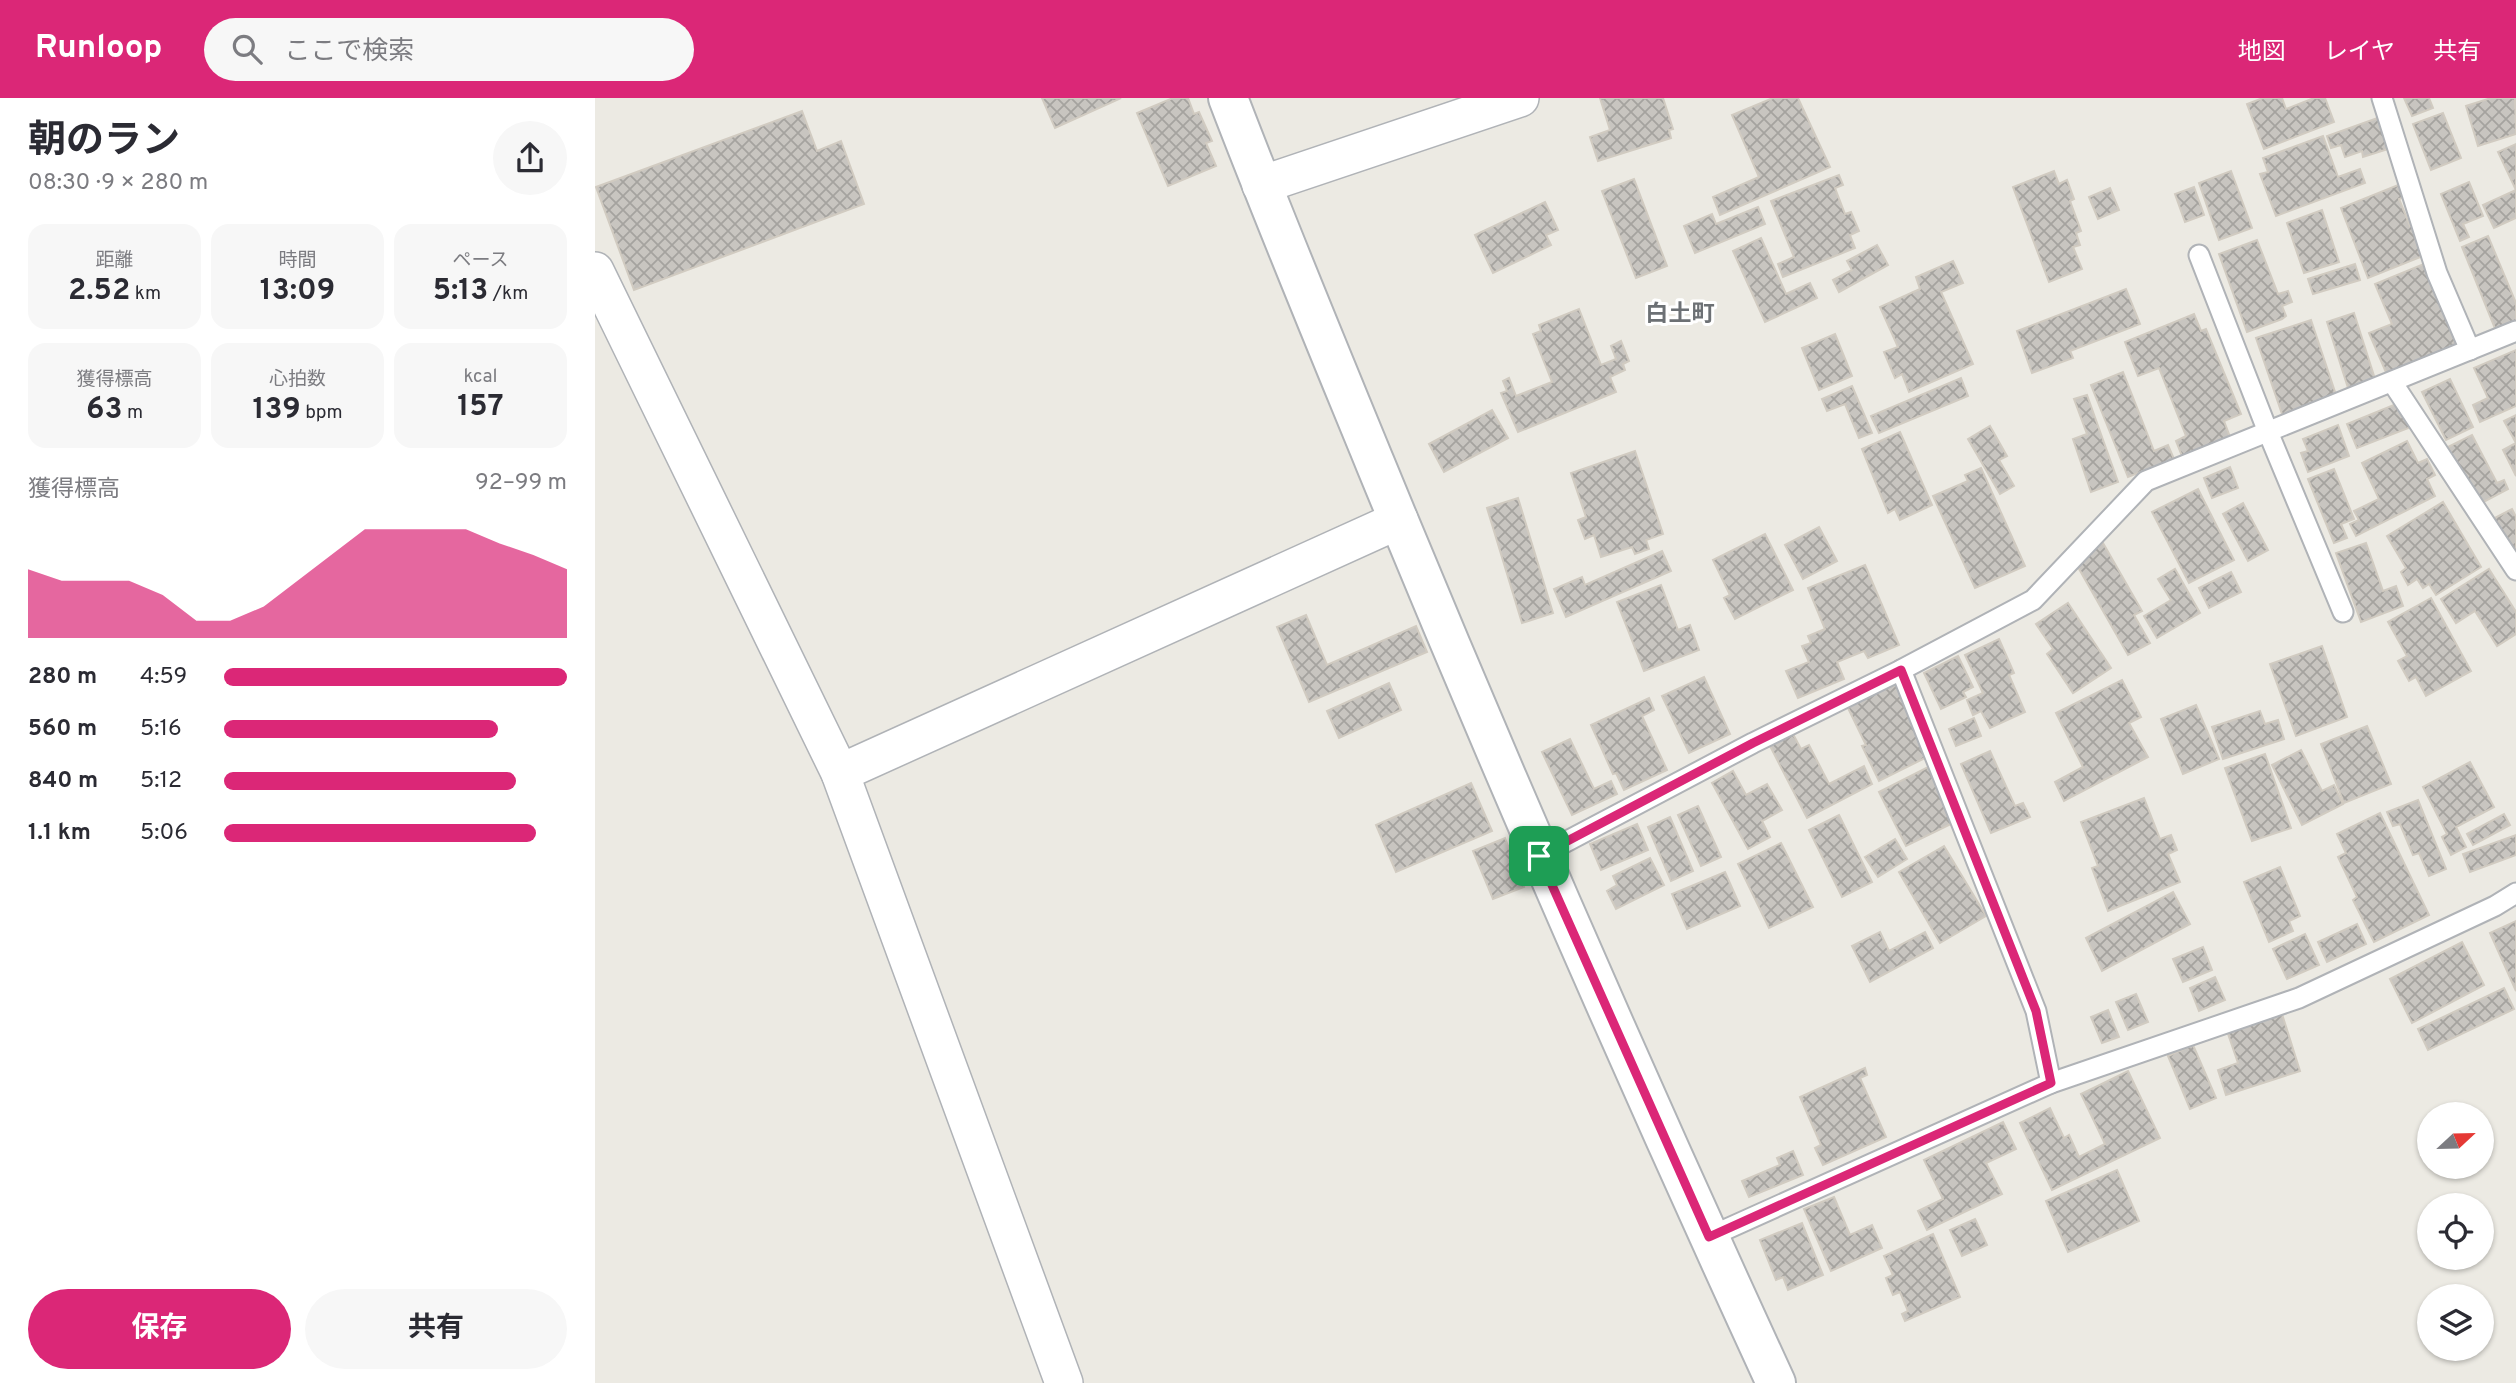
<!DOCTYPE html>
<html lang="ja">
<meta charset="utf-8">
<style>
body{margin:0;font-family:Overpass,"Noto Sans JP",sans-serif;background:#f7f7f7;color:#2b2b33;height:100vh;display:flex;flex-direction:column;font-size:26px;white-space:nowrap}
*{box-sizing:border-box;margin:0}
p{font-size:23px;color:#7c7c81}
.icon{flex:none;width:38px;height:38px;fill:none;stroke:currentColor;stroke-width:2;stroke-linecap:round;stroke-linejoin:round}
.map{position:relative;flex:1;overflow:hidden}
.details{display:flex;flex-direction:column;background:#fff;width:595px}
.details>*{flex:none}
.needle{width:46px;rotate:68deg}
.tools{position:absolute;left:1822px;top:1004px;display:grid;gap:14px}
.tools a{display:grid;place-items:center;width:77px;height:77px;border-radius:50%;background:#fff;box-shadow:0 2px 5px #0004;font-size:35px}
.pin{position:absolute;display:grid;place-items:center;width:60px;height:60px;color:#fff;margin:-30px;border-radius:14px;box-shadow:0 4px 10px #0006}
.round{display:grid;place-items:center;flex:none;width:74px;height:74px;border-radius:37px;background:#f7f7f7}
.head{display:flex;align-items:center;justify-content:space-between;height:119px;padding:0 28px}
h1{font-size:38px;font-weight:700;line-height:52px}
.stats{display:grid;grid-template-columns:repeat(3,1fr);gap:10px;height:119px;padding:7px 28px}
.stats div{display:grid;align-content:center;border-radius:18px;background:#f7f7f7;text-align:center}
.stats b{font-size:30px;font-weight:700}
.stats small{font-size:19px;font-weight:400}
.stats p{font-size:19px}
.chart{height:196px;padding:14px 28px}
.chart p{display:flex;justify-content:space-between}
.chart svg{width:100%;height:126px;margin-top:7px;fill:#db2777;opacity:.7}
.action{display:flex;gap:14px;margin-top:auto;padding:14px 28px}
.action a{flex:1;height:80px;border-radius:42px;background:#db2777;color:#fff;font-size:28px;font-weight:700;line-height:80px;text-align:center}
.action a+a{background:#f7f7f7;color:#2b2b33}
ul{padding:0 28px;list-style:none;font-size:23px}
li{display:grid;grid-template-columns:112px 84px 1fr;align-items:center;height:52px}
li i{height:18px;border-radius:9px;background:#db2777}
header{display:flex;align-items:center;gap:42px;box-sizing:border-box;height:98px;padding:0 35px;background:#db2777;color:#fff}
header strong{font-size:33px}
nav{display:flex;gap:38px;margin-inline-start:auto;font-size:24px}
.search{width:490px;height:63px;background:#f7f7f7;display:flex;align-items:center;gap:18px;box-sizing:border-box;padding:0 24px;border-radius:38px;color:#7c7c81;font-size:26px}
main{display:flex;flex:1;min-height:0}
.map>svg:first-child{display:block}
.building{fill:url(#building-cross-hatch);stroke:#d1cbc1;stroke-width:2}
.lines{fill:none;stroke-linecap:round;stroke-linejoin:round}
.service-casing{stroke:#b0b3b7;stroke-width:23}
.minor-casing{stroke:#b0b3b7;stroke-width:40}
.tertiary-casing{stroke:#b0b3b7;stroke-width:42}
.service{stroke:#fff;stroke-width:19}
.minor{stroke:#fff;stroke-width:37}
.tertiary{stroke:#fff;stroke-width:38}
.route-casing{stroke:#fff;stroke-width:14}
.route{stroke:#db2777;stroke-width:9}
.labels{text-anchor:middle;stroke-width:6;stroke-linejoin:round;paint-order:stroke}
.neighbourhood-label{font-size:23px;font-weight:bold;fill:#6c7074;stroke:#fff}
</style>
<header>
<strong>Runloop</strong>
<div class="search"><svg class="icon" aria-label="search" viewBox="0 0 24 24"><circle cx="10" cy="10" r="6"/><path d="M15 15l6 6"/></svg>ここで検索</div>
<nav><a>地図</a><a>レイヤ</a><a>共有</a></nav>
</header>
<main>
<section class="details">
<div class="head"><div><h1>朝のラン</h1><p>08:30 · 9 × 280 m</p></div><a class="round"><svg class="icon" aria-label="share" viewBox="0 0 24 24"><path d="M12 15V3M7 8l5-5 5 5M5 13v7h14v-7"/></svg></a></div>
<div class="stats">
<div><p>距離</p><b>2.52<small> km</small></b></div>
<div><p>時間</p><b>13:09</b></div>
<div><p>ペース</p><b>5:13<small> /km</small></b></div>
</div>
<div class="stats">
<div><p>獲得標高</p><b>63<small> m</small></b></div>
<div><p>心拍数</p><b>139<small> bpm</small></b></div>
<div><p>kcal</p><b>157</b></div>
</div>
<div class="chart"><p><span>獲得標高</span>92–99 m</p>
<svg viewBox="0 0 160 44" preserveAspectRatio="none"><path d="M0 44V20L10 24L20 24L30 24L40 29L50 38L60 38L70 33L80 24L90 15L100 6L110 6L120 6L130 6L140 11L150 15L160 20V44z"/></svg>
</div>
<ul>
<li><b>280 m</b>4:59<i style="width:100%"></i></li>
<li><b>560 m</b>5:16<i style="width:80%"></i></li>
<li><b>840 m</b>5:12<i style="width:85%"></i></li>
<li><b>1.1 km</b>5:06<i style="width:91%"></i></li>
</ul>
<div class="action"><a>保存</a><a>共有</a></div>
</section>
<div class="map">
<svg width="1921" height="1285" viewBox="0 0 1921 1285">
<defs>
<pattern id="building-cross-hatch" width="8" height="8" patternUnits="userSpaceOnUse" patternTransform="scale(1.75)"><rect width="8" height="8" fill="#c8c5c0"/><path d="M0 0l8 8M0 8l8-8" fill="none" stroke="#a5a39f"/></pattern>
</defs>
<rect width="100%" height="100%" fill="#eceae3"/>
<!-- building -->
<g class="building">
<polygon points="447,0 526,0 460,30"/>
<polygon points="578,0 593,0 599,16 604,14 617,43 611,45 621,68 573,88 542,15"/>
<polygon points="1005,0 1068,0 1078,31 1074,32 1076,40 1003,63 995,39 1015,32"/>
<polygon points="1178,0 1203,0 1235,69 1125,117 1118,99 1164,79 1137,17"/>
<polygon points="1668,0 1687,0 1691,11 1719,0 1730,0 1739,24 1669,51 1652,6"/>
<polygon points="1809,0 1834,0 1838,10 1817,18"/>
<polygon points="1896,0 1920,0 1921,36 1883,48 1871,8"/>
<polygon points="207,13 222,53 246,43 269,106 39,192 1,89"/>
<polygon points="1848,15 1866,60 1836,72 1818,26"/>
<polygon points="1788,18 1799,49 1768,59 1767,53 1750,59 1746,47 1736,50 1732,38"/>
<polygon points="1728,38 1743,79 1765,71 1770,85 1681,118 1665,76 1673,74 1668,60"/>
<polygon points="1921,46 1921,120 1899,130 1888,107 1921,92 1903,54"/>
<polygon points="1459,73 1464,86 1472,82 1479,101 1475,103 1486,133 1481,135 1485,147 1478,149 1487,171 1454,184 1418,89"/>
<polygon points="1636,73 1657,130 1624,142 1604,85"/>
<polygon points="1244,77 1248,87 1240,90 1250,116 1256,114 1264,133 1255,137 1260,150 1188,179 1183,166 1199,159 1176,103"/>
<polygon points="1039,81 1072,168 1041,180 1007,93"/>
<polygon points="1874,84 1888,118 1868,126 1874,139 1865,143 1846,96"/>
<polygon points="1808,85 1813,98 1804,101 1815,128 1824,124 1832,144 1823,147 1828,158 1773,180 1746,110"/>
<polygon points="1599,89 1609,117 1590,124 1580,96"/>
<polygon points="1515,90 1524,112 1503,121 1494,99"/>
<polygon points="950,104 963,132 951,137 956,147 898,175 880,137"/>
<polygon points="1163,109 1170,126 1100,155 1089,128 1117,116 1121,126"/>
<polygon points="1727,112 1744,164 1709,175 1692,125"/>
<polygon points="1893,138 1921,205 1921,225 1901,233 1867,149"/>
<polygon points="1166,140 1191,196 1215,185 1222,200 1170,224 1138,153"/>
<polygon points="1662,142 1683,196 1693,193 1697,204 1687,208 1691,218 1687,221 1652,234 1624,156"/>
<polygon points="1282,147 1293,167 1244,194 1238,182 1257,172 1252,163"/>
<polygon points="1358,163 1368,185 1346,194 1378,266 1314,294 1307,276 1300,280 1289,254 1303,249 1285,209 1325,191 1321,179"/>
<polygon points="1836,163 1864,249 1793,279 1774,235 1797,226 1780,186"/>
<polygon points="1760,166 1765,182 1718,196 1713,181"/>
<polygon points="1531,191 1545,226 1475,253 1478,260 1437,275 1422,233"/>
<polygon points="984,211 1006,267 1021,261 1016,248 1026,243 1034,263 1028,266 1030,272 1015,279 1021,294 923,334 906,295 912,293 908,283 914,280 921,298 957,284 938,236 946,233 944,227"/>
<polygon points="1759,215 1781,284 1754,293 1732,224"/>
<polygon points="1599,216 1606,233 1611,231 1646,316 1629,323 1635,339 1587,358 1581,343 1591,338 1564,270 1543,278 1530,244"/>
<polygon points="1716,222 1742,300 1688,319 1661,240"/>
<polygon points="1240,236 1257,278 1224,292 1207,250"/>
<polygon points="1921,252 1921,308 1885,324 1878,307 1893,300 1879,270"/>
<polygon points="1528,274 1559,353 1573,347 1579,361 1533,379 1496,287"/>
<polygon points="1366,280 1373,298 1284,335 1276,318"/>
<polygon points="1855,281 1878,329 1851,342 1827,294"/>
<polygon points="1257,288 1277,335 1264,340 1250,306 1232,313 1227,301"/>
<polygon points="1492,297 1523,384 1496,394 1478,341 1492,336 1479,301"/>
<polygon points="1806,304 1816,329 1762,350 1752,326"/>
<polygon points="897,312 913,340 849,374 834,346"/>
<polygon points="1921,317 1921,378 1908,352 1921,345 1909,323"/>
<polygon points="1743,327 1754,358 1713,374 1706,355 1713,353 1708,341"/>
<polygon points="1395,328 1412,358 1404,362 1419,388 1405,396 1373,341"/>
<polygon points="1305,334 1337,407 1305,422 1300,411 1293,415 1267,351"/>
<polygon points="1877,337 1902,385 1909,382 1913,391 1883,407 1853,349"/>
<polygon points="1812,343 1823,365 1832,361 1840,377 1832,381 1840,398 1761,438 1755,426 1764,422 1759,413 1784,401 1767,365"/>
<polygon points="1040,353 1068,436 1051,442 1054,451 1040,456 1037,449 1006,459 999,437 990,441 983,422 991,419 976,375"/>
<polygon points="1635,369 1643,390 1617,400 1609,380"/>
<polygon points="1386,370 1430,468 1380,490 1338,398 1373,383 1370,377"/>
<polygon points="1739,371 1759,421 1746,426 1752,440 1739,445 1713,381"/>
<polygon points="1603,391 1639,462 1594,485 1557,414"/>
<polygon points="923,400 958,515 927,525 892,410"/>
<polygon points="1848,404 1886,469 1841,497 1834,486 1828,490 1822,481 1813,487 1806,474 1811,470 1792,438"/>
<polygon points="1648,405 1673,452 1653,463 1628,416"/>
<polygon points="1917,411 1921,419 1921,469 1896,422"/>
<polygon points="1224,429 1242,463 1208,481 1190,447"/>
<polygon points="1170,436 1198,492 1140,521 1129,500 1135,497 1118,462"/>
<polygon points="1508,445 1547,513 1539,517 1555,545 1533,557 1479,462"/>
<polygon points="1771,445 1788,493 1801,488 1808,508 1766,524 1741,455"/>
<polygon points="1067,453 1076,473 971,519 959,491 987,479 990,487"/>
<polygon points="1270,467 1304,547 1273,560 1269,553 1242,564 1249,581 1203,600 1191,573 1214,564 1207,548 1216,545 1213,538 1230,531 1213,490"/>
<polygon points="1580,471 1605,515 1562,540 1549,518 1576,502 1563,481"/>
<polygon points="1894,471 1921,514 1921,536 1902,548 1880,513 1861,525 1846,501"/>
<polygon points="1636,474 1646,494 1614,510 1604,490"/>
<polygon points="1066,487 1083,532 1095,527 1104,552 1049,573 1022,504"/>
<polygon points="1836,500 1876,573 1831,598 1821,579 1814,583 1803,563 1812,558 1793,524"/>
<polygon points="1473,505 1516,570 1478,595 1452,556 1458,551 1441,526"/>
<polygon points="711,517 732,567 821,528 832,554 714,604 682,529"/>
<polygon points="1404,541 1419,575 1414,577 1430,614 1395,630 1386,613 1378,617 1372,602 1388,595 1370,557"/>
<polygon points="1727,548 1752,619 1701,638 1675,566"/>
<polygon points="1363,558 1378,589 1368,594 1371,599 1346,611 1329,575"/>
<polygon points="1109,579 1135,636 1094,655 1067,598"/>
<polygon points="1527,582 1546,619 1534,625 1553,659 1469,703 1460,684 1488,669 1461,615"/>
<polygon points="1300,584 1336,657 1284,683 1267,648 1271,647 1252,608"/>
<polygon points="794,585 806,612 744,640 732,613"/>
<polygon points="1054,600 1059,612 1047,618 1072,672 1029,692 1021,675 1018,676 996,627"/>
<polygon points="1601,607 1624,661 1588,676 1566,621"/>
<polygon points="1665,613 1670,626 1683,622 1689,641 1628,661 1617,629"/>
<polygon points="1379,620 1386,638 1361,648 1354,631"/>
<polygon points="1772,628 1796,686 1749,705 1726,646"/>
<polygon points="1198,636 1206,651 1214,647 1234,686 1269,668 1277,686 1212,720 1175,648"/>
<polygon points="975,641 999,691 1016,683 1022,696 977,717 947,654"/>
<polygon points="1706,652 1727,693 1739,687 1748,706 1707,727 1677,667"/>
<polygon points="1395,653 1420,708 1428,705 1435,719 1396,735 1366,666"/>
<polygon points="1670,656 1696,730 1657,743 1630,670"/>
<polygon points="1875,664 1899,709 1861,729 1871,749 1856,757 1847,739 1852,736 1828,689"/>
<polygon points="1333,669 1360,724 1311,748 1284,694"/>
<polygon points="1138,673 1151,697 1172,686 1187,712 1167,723 1175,739 1153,751 1117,685"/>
<polygon points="876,685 897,733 801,774 781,727"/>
<polygon points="1549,700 1565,741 1576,737 1582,752 1573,756 1585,784 1513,813 1497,770 1503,768 1486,724"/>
<polygon points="1823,702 1851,771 1834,778 1824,755 1818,757 1805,726 1798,728 1792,714"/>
<polygon points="1103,708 1126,759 1106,768 1083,717"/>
<polygon points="1785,715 1834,817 1779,844 1758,802 1762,799 1743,759 1751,755 1742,736"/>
<polygon points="1909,716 1915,727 1878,747 1872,736"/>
<polygon points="1244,717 1277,784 1247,799 1214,732"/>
<polygon points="1075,719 1098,773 1076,783 1053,729"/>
<polygon points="1042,726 1053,752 1006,772 995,746"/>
<polygon points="1921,737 1921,757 1875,774 1868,756"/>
<polygon points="910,740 929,789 898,801 878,753"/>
<polygon points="1300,741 1312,761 1283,779 1270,759"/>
<polygon points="1186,745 1218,809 1174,830 1143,766"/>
<polygon points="1349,748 1391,818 1345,845 1304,774"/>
<polygon points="1055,760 1069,787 1021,811 1012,793 1022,787 1018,778"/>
<polygon points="1685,769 1705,818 1694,823 1698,833 1674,844 1649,784"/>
<polygon points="1130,774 1145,808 1092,831 1077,796"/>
<polygon points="1578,794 1595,826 1507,873 1491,840"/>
<polygon points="1921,823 1921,893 1895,835"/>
<polygon points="1762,826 1771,846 1732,864 1723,844"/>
<polygon points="1285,834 1294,853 1330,834 1338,850 1275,884 1257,848"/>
<polygon points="1710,836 1724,867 1692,881 1678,851"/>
<polygon points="1867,844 1889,887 1817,925 1795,881"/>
<polygon points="1608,849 1617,872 1588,884 1578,861"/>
<polygon points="1620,879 1630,902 1604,913 1595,890"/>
<polygon points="1909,890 1919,911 1833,952 1823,931"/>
<polygon points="1541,896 1553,924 1533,932 1521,904"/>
<polygon points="1513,912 1524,939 1507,945 1496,919"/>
<polygon points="1687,916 1705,973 1631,997 1623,972 1643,965 1632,933"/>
<polygon points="1598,947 1621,1000 1595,1011 1573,958"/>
<polygon points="1270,970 1272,977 1265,980 1291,1039 1228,1067 1220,1050 1226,1047 1205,999"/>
<polygon points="1533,973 1565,1040 1457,1092 1425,1025 1455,1010 1469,1040 1474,1037 1484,1059 1510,1046 1486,996"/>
<polygon points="1408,1024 1421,1051 1391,1065 1407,1096 1332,1132 1323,1113 1348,1101 1329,1062"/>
<polygon points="1198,1053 1208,1077 1154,1099 1147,1083 1185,1067 1182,1060"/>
<polygon points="1522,1072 1544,1123 1473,1154 1451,1103"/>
<polygon points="1239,1099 1255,1137 1277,1127 1287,1150 1236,1173 1209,1111"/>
<polygon points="1380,1121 1392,1147 1367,1158 1355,1132"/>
<polygon points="1207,1125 1228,1177 1193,1192 1188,1179 1181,1182 1165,1142"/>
<polygon points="1338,1136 1365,1199 1310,1223 1307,1216 1313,1213 1305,1194 1298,1197 1291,1180 1298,1177 1289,1158"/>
</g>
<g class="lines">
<defs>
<g id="service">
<polyline points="1787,0 1842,175 1875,252"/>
<polyline points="1604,157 1673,334 1748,514"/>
<polyline points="1797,284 1921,472"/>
<polyline points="944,758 1158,645 1306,572 1438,502 1551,383 1921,233"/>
<polyline points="1456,985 1704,900 1900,808 1921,795"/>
<polyline points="1114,1139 1456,985 1441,913 1306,572"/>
</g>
<g id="minor">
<polyline points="666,87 925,0"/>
<polyline points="0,173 245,675 469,1285"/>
<polyline points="245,675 804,422"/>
</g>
<path id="tertiary" d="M633 0C680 123 730 243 780 365 907 674 1041 981 1181 1285"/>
</defs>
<!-- service casing -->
<use href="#service" class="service-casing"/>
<!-- minor casing -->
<use href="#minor" class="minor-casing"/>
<!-- tertiary casing -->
<use href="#tertiary" class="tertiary-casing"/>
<!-- service -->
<use href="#service" class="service"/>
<!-- minor -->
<use href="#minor" class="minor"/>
<!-- tertiary -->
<use href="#tertiary" class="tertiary"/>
</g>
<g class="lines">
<defs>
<polygon id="route" points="1306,572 1441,913 1456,985 1114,1139 944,758 1158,645"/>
</defs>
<!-- route casing -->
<use href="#route" class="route-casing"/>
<!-- route -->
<use href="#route" class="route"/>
</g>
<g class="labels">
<!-- neighbourhood labels -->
<g class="neighbourhood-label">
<text x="1085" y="223">白土町</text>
</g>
</g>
</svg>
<div class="tools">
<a><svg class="needle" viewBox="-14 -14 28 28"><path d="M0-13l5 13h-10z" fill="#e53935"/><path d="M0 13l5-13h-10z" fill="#7c7c81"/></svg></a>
<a><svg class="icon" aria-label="locate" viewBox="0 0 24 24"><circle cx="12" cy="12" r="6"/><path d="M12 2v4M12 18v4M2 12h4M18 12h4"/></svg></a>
<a><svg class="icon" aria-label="layers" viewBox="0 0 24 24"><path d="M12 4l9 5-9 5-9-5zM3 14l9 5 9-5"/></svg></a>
</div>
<div class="pin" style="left:944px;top:758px;background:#1e9e55"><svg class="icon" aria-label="arrive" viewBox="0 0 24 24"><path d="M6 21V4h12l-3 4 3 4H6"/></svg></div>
</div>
</main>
